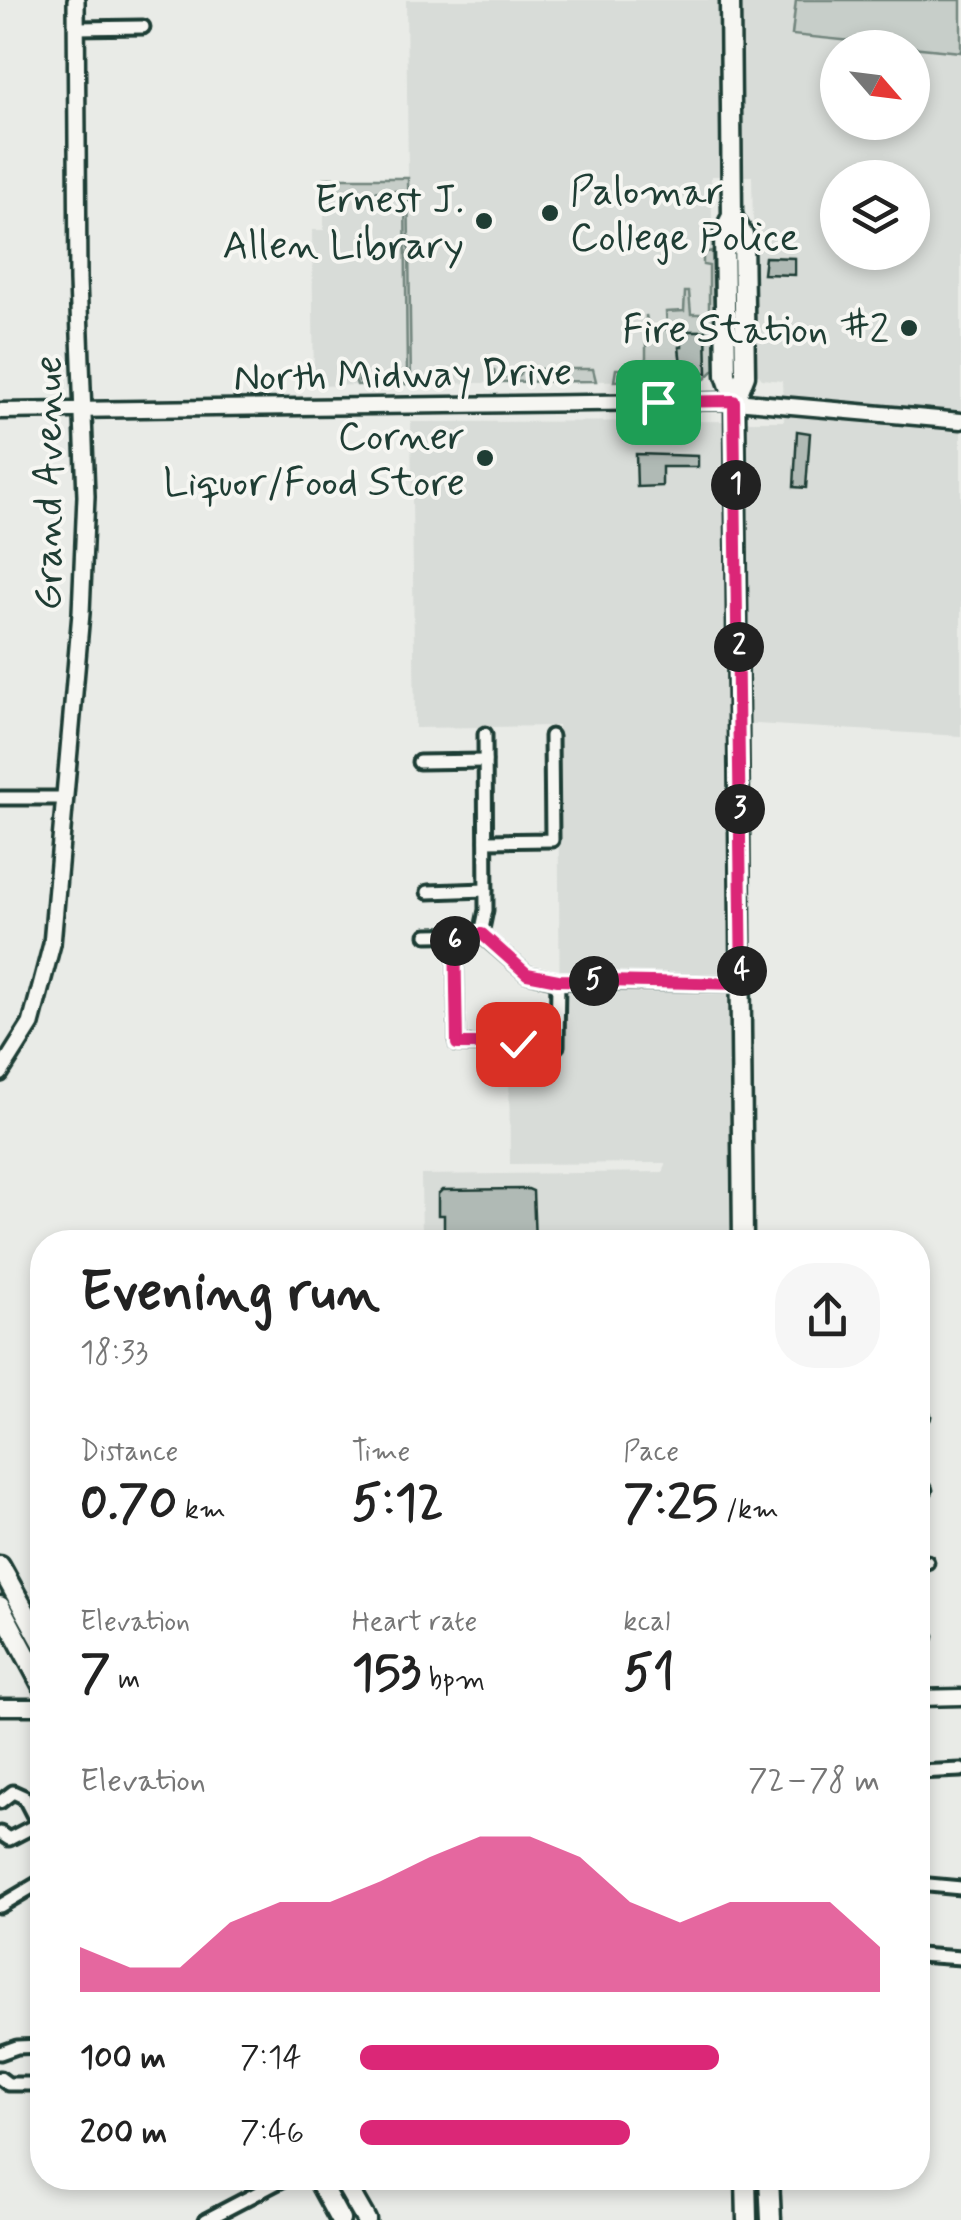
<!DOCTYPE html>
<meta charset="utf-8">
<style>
body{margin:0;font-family:Mynerve,sans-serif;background:#f6f6f6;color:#222;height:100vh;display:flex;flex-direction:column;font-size:38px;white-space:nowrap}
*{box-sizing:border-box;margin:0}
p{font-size:32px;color:#767676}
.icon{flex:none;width:55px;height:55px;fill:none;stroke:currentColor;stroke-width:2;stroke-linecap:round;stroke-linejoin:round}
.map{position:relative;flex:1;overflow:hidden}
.details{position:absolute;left:30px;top:1230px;width:900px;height:960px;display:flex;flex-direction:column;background:#fff;border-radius:40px;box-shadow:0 5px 15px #0003}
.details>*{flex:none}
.needle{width:65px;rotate:118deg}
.buttons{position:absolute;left:820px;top:30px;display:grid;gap:20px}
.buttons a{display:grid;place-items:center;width:110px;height:110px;border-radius:50%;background:#fff;box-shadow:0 5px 15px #0003;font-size:50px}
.pin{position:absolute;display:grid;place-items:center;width:85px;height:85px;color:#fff;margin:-42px;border-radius:20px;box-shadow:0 5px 15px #0006}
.km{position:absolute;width:50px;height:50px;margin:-25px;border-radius:50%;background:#222;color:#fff;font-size:28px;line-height:50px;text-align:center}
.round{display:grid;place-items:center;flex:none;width:105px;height:105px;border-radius:40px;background:#f6f6f6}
.overview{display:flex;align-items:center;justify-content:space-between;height:170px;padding:0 50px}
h1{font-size:55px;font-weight:700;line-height:75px}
.stats{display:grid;grid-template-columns:repeat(3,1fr);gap:15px;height:170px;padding:10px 50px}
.stats div{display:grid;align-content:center}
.stats b{font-size:50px;font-weight:700}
.stats small{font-size:28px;font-weight:400}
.stats p{font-size:28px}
.chart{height:280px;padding:20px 50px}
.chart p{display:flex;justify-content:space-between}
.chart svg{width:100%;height:180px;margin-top:10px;fill:#db2777;opacity:.7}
ul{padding:0 50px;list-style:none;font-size:32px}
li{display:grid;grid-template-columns:160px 120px 1fr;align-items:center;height:75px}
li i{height:25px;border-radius:12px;background:#db2777}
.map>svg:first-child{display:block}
.built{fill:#d8dcd8;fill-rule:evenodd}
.green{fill:#c7cec9;stroke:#73867e;stroke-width:2.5;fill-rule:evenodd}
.building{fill:#b0bab5;stroke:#1f3d34;stroke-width:2.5}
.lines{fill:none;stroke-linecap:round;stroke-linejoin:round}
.minor-casing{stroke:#1f3d34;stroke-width:19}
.tertiary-casing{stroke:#1f3d34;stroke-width:21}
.secondary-casing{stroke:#1f3d34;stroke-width:22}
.primary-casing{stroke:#1f3d34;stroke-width:25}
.minor{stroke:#f6f6f2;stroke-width:11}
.tertiary{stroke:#f6f6f2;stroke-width:14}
.secondary{stroke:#f6f6f2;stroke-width:15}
.primary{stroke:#f6f6f2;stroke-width:18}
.route-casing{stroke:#fff;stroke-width:20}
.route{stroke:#db2777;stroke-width:12}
.poi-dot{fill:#1f3d34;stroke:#f6f6f2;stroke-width:4}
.labels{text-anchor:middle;stroke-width:8;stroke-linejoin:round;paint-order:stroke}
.poi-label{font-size:40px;fill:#1f3d34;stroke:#f6f6f2;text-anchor:end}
.street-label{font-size:40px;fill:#1f3d34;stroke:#f6f6f2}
</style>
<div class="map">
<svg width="961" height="2220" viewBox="0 0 961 2220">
<rect width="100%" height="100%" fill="#e9ebe7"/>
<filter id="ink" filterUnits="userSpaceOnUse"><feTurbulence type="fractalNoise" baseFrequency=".01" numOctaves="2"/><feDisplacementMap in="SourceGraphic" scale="20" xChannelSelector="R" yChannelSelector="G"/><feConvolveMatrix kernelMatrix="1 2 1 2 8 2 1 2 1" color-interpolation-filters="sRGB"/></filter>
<g filter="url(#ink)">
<!-- built -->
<path class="built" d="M406 0H961V736L740 723 743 1242H422L421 1175 664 1172 665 1163 510 1164 509 1051 560 1050 558 726 415 728 411 422 784 421 782 381 762 379 756 372 752 176H711L716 368 705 379 314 386 312 230H324V178H408ZM838 48H912V122H838ZM838 178H912V252H838Z"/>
<!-- green -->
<g class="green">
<polygon points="796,0 961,0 961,52 792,35"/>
<polygon points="324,178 408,178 411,384 357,385 354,376 358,373 359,381 392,380 394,372 407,371 405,196 397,197 396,191 324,192"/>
<path d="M712 251 716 368 705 379 614 381 616 369H621L622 378 646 377V315L649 330 667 329 666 312 684 311 685 292H689L691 314H709V266L703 265V253ZM682 331H706V373H682L679 348 682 347Z"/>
<polygon points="494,369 495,377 518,377 522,369 593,369 596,381 490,382"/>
</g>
<!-- building -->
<g class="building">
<polygon points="765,257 795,258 795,275 763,274"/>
<polygon points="682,331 706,331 707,373 682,373 679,347 682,347"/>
<polygon points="797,431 810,433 806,488 794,487"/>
<polygon points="636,454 698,456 698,467 662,467 662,486 637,487"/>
<polygon points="528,1189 533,1191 535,1242 444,1242 444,1215 438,1215 438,1194 442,1190"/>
</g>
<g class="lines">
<defs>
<g id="minor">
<polyline points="77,28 143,27"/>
<polyline points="419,762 485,761"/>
<polyline points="0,798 64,798"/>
<polyline points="486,841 552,840 551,736"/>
<polyline points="428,892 486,890"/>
<polyline points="455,934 457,1044 518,1045"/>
<polyline points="481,934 527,974 558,981 742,984"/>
<polyline points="481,934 486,910 485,734"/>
<polyline points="427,935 481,934"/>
<polyline points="557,1046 558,981"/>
<polyline points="918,1416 923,1416"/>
<polyline points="918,1490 925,1490"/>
<polyline points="918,1563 927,1562"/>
<polyline points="918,1636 926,1636"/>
<polyline points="918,1772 961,1770"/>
<polyline points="0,1802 13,1792 24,1797 38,1824 9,1839 0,1833"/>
<polyline points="918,1884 961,1888"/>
<polyline points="0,1906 42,1881"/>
<polyline points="918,1955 961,1958"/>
<polyline points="0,2053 17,2047 42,2046"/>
<polyline points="0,2078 8,2084 42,2084"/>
<polyline points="206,2220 286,2178"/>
</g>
<g id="tertiary">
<polyline points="0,411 735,401 961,421"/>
<polyline points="918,1698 961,1697"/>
<polyline points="0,1707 42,1707"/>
</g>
<polyline id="secondary" points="0,1073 31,1024 52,944 81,613 86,496 78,281 76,0"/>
<g id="primary">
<polyline points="730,0 732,216 724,232 726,375 735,401 743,1242"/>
<polyline points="732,216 743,235 745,375 735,401"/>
<polyline points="0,1566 42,1642"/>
<polyline points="0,1606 42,1685"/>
<polyline points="317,2178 340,2220"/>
<polyline points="342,2178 366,2220"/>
<polyline points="746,2178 747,2220"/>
<polyline points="769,2178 771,2220"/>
</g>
</defs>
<!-- minor casing -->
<use href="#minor" class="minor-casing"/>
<!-- tertiary casing -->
<use href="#tertiary" class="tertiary-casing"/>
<!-- secondary casing -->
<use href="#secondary" class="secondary-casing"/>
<!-- primary casing -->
<use href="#primary" class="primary-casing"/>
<!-- minor -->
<use href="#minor" class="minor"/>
<!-- tertiary -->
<use href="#tertiary" class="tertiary"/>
<!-- secondary -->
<use href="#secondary" class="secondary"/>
<!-- primary -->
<use href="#primary" class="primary"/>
</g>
</g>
<g class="lines" filter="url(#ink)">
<defs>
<polyline id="route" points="518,1044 457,1044 455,934 482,934 527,974 558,980 742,984 734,401 658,402"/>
</defs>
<!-- route casing -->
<use href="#route" class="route-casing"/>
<!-- route -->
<use href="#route" class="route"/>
</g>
<!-- markers -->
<g class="poi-dot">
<circle cx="550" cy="213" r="10"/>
<circle cx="484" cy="221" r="10"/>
<circle cx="909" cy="328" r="10"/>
<circle cx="485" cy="458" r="10"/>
</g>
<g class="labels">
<!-- poi labels -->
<g class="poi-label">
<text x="570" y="204" text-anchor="start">Palomar<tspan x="570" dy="46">College Police</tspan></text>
<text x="464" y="212">Ernest J.<tspan x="464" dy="46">Allen Library</tspan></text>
<text x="889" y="342">Fire Station #2</text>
<text x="465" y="449">Corner<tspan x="465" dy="46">Liquor/Food Store</tspan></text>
</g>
<!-- street labels -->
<g class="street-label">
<text transform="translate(403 373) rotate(-1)" y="14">North Midway Drive</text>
<text transform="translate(47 483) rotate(-90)" y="14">Grand Avenue</text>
</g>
</g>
</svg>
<div class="buttons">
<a><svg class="needle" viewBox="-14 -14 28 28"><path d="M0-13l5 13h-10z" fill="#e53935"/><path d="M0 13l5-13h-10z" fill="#767676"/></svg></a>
<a><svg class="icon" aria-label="layers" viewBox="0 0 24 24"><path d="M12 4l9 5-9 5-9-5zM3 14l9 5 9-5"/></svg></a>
</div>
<div class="pin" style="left:658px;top:402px;background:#1e9e55"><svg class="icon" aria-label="arrive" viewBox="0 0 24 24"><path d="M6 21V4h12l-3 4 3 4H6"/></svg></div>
<div class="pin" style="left:518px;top:1044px;background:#d93025"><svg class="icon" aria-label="check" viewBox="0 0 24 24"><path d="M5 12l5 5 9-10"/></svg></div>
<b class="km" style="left:736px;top:485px">1</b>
<b class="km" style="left:739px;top:647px">2</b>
<b class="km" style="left:740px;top:809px">3</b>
<b class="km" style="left:742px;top:971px">4</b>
<b class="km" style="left:594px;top:981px">5</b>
<b class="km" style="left:455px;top:941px">6</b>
<section class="details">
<div class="overview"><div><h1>Evening run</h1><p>18:33</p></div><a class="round"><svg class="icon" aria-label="share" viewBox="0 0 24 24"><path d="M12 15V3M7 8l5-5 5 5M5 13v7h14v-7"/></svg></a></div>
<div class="stats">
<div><p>Distance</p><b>0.70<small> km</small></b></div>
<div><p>Time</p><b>5:12</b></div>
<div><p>Pace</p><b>7:25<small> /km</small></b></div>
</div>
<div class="stats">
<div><p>Elevation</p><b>7<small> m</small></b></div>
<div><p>Heart rate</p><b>153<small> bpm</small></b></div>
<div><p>kcal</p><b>51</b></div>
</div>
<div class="chart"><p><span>Elevation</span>72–78 m</p>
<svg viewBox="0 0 160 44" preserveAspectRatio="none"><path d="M0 44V33L10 38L20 38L30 27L40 22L50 22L60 17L70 11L80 6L90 6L100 11L110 22L120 27L130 22L140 22L150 22L160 33V44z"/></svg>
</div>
<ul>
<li><b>100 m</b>7:14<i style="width:69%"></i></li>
<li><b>200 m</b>7:46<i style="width:52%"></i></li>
</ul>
</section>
</div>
